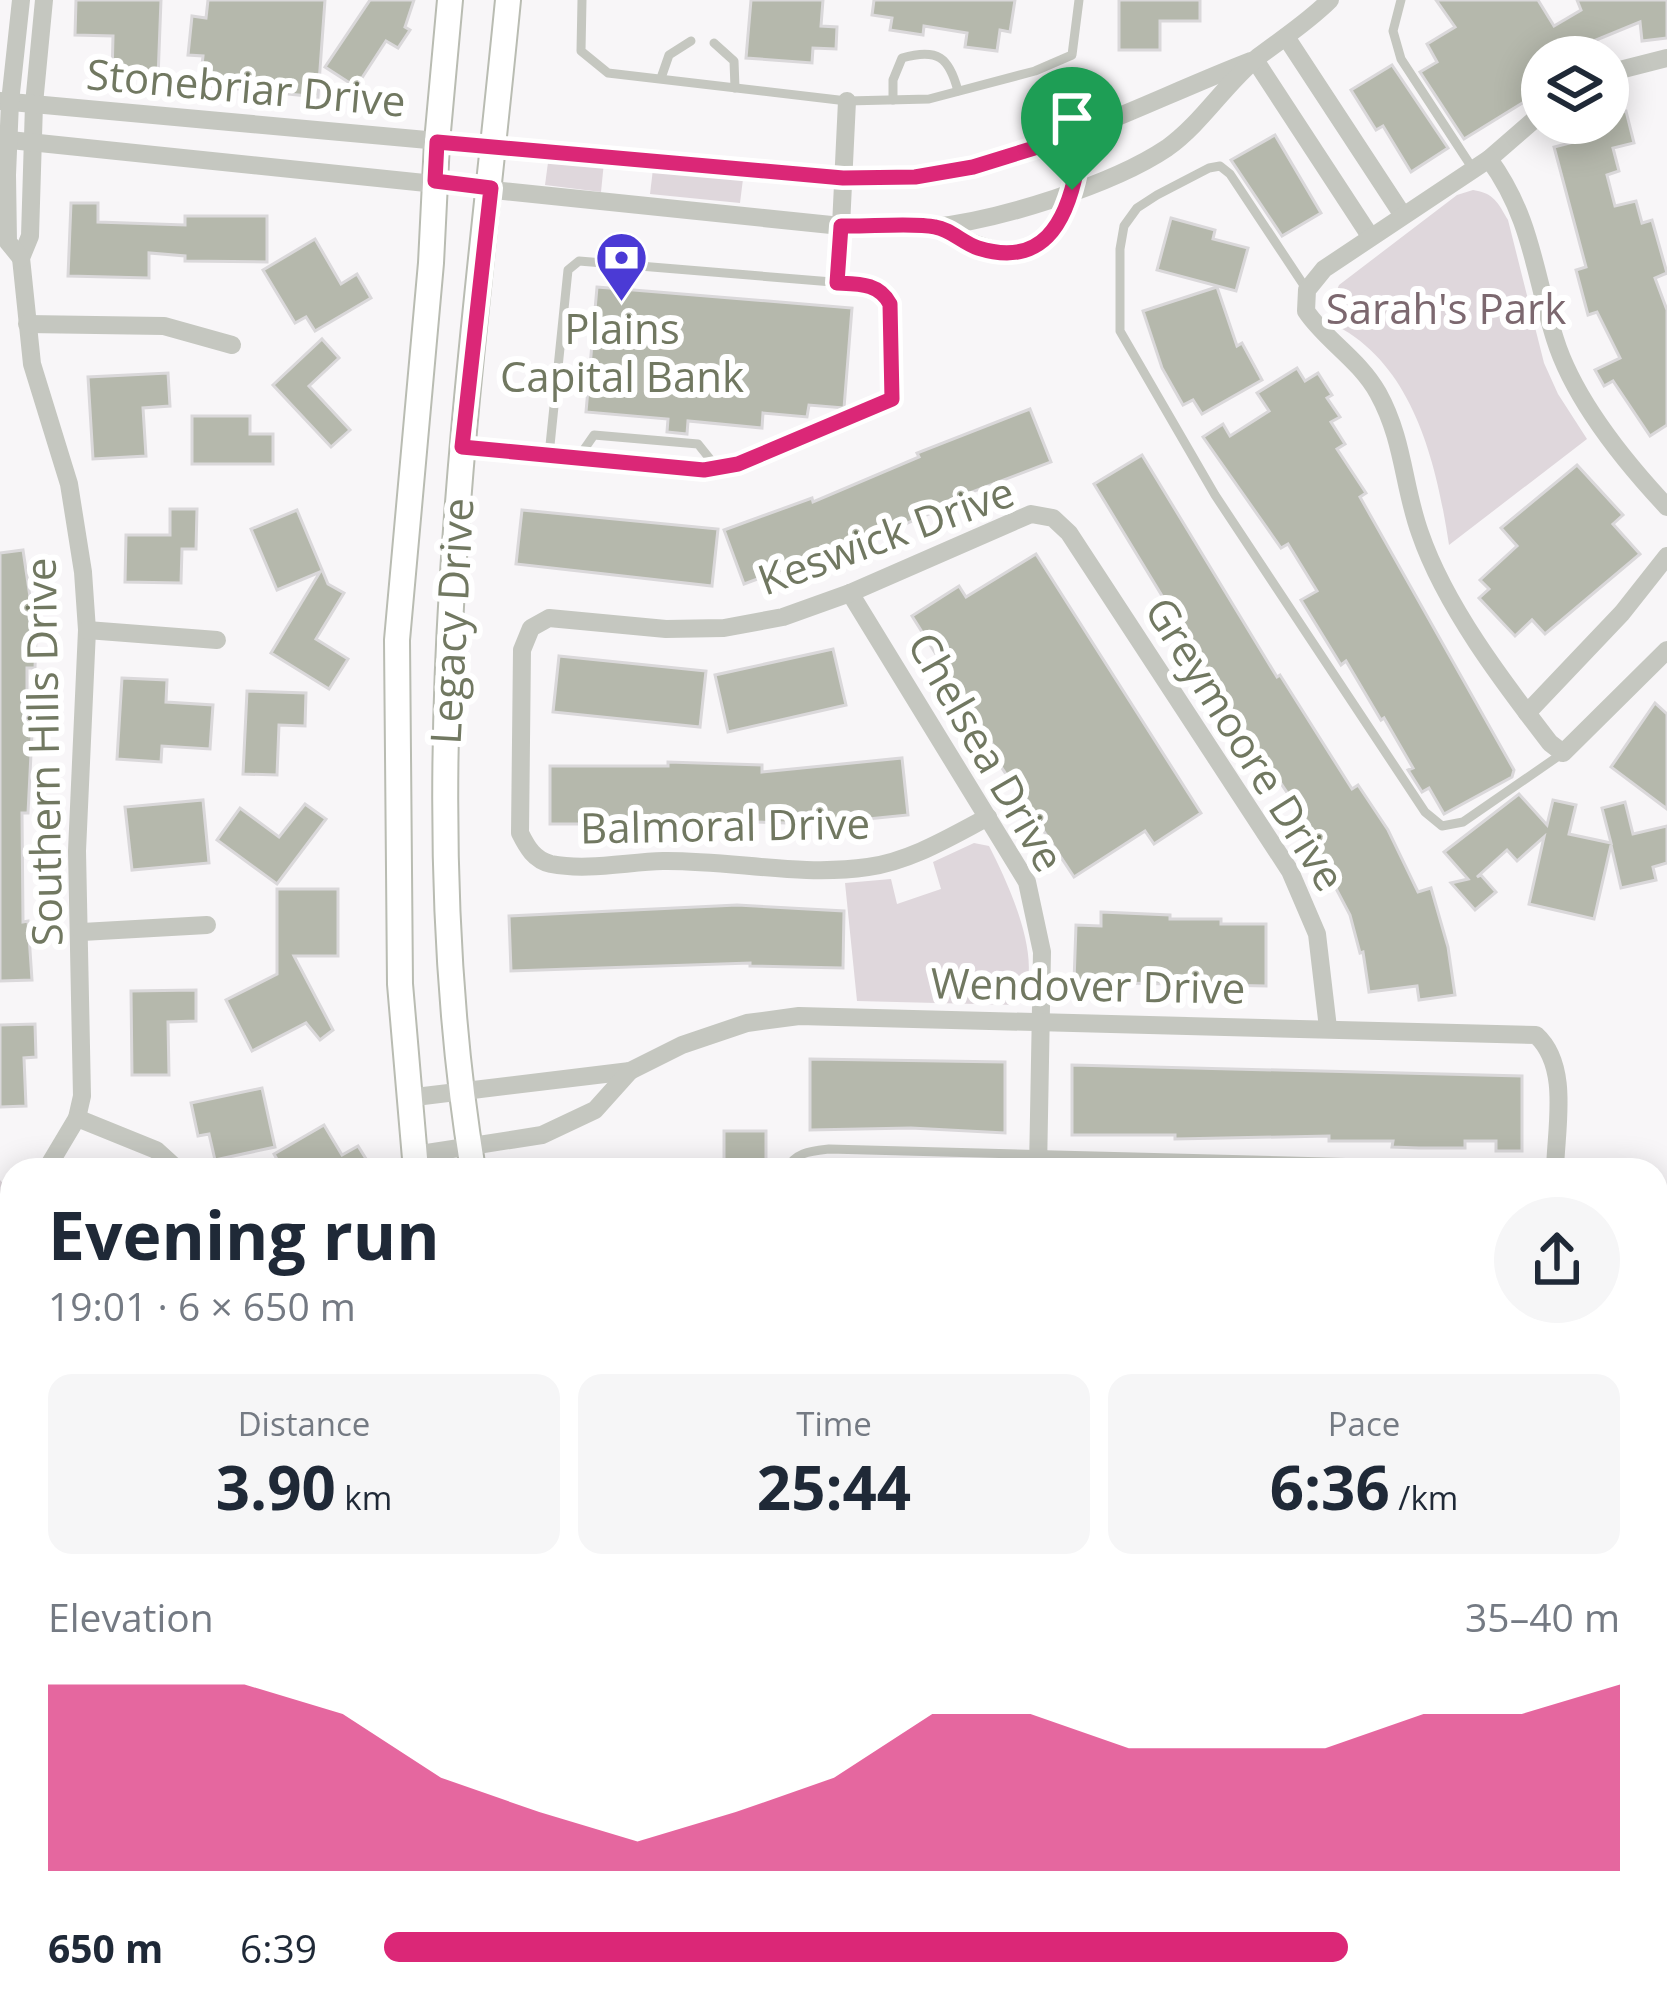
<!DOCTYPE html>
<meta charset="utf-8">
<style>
body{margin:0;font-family:"Open Sans",sans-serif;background:#f6f6f7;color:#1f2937;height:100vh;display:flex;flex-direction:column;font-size:45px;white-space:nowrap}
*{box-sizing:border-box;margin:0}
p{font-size:39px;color:#747a83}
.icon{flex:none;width:66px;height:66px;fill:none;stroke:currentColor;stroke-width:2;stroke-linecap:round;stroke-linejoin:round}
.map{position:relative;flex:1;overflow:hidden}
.panel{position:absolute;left:0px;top:1158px;width:1668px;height:858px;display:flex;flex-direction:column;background:#fff;border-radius:36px 36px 0 0;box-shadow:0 6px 30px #0003}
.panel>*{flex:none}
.fabs{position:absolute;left:1521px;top:36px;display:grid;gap:24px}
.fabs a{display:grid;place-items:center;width:108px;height:108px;border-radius:50%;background:#fff;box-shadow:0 6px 30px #0003;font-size:60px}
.pin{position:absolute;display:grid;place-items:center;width:102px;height:102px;color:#fff;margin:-123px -51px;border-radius:50% 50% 50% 0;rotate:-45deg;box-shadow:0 0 12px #0007}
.pin .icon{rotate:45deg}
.round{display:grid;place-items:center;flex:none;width:126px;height:126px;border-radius:63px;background:#f6f6f7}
.headline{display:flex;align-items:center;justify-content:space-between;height:204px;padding:0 48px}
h1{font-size:66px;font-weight:700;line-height:90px}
.stats{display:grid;grid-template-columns:repeat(3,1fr);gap:18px;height:204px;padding:12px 48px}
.stats div{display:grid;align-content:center;border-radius:24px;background:#f6f6f7;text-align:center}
.stats b{font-size:60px;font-weight:700}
.stats small{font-size:33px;font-weight:400}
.stats p{font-size:33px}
.chart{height:336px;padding:24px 48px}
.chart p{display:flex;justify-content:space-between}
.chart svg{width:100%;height:216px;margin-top:12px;fill:#db2777;opacity:.7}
ul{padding:0 48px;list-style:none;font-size:39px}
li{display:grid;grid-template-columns:192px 144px 1fr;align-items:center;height:90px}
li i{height:30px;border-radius:15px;background:#db2777}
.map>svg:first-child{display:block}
.green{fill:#dfd7dc}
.building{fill:#b5b8ac;stroke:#dad8da;stroke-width:3}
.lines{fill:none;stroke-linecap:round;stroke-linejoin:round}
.secondary-casing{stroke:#b9bcb2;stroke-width:28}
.path{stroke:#bcbeb8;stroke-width:3;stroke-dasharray:6 6;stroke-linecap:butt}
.service{stroke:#c5c7c0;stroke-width:9}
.minor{stroke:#c5c7c0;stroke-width:18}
.secondary{stroke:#fff;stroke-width:24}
.route-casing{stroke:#fff;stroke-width:24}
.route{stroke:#db2777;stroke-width:15}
.labels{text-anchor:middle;stroke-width:12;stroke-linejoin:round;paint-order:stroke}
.street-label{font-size:42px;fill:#717861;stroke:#fff}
.park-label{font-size:42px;fill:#7c686f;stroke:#fff}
.poi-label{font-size:42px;fill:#717861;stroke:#fff}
</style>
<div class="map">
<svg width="1667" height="2016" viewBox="0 0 1667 2016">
<rect width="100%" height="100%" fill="#f8f6f8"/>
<!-- green -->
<g class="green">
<polygon points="549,155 604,162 601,192 545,185"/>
<polygon points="653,169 743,179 740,203 650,194"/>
<path d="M1473 190C1494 193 1498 203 1508 220L1544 363 1558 394 1587 439 1449 545C1437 466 1415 367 1337 326L1332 302 1339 285 1457 195Z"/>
<path d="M974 843 989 846C1008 883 1050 971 1016 1005L857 1001 845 883 891 879 897 904 941 889 933 862Z"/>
<polygon points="0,1180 12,1194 12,1591 0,1576"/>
<polygon points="323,2004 640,2004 645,2016 332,2016"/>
</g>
<!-- building -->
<g class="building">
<polygon points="76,0 161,0 158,78 112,77 113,36 75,35"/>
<polygon points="208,0 325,0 318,97 200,85 203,56 188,55 192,16 206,18"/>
<polygon points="370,0 414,0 405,27 410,30 398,48 386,41 356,87 325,67"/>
<polygon points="751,0 823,0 821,26 837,27 836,49 813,48 812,63 746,58"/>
<polygon points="874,0 1015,0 1010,32 1000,30 997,51 965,47 967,33 924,26 923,35 890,30 892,18 872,15"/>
<polygon points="1119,0 1200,0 1200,21 1160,21 1160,50 1119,50"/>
<polygon points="1436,0 1538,0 1554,26 1581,10 1577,0 1667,0 1667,38 1642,41 1640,22 1584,45 1587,49 1574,57 1542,57 1542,91 1464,139 1420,72 1437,62 1427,44 1455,27"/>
<polygon points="1392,65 1448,148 1411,172 1383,126 1376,130 1351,90"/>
<polygon points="1626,111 1634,143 1613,148 1619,171 1607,175 1615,206 1636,201 1642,223 1652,220 1667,273 1655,278 1667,310 1667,425 1650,436 1613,381 1604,386 1595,370 1620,358 1597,312 1588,315 1576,270 1586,267 1554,147 1597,136 1593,123 1608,123 1608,116"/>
<polygon points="1275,135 1321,213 1282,236 1231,160"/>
<polygon points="71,203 98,203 98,222 185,225 185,216 267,216 267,262 185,261 185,256 149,253 149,278 68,276"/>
<polygon points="1171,218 1215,230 1213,239 1248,248 1236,291 1157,270"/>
<polygon points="315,239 341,284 357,274 371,298 315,331 306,317 295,323 263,270"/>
<polygon points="597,287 852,308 844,408 809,405 807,417 763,413 762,428 688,421 687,434 667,432 668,419 586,412"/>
<polygon points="1217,287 1237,346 1242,343 1262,380 1202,414 1193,400 1183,405 1162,368 1143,311"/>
<polygon points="322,339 339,358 309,386 350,430 331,447 273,385"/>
<polygon points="1297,368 1305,381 1318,373 1332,395 1327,398 1340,417 1331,422 1345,444 1337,449 1366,493 1360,497 1514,770 1512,777 1444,814 1429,788 1422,792 1408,770 1413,768 1384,718 1381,720 1346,661 1341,665 1301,600 1317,591 1288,544 1281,548 1203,437 1223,424 1230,436 1269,411 1257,393"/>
<polygon points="168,373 170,406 143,408 146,456 93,459 88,377"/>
<polygon points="1030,409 1051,462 927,509 929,514 844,550 843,547 744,584 724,530 812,498 813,502 919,457 917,453"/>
<polygon points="192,416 250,416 250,434 273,434 273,464 192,464"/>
<polygon points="1142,455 1277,677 1280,675 1352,789 1358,785 1388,830 1418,892 1431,888 1448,947 1455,995 1419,1000 1417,986 1369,992 1363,952 1360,953 1350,915 1300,820 1304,818 1226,701 1094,484"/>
<polygon points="1577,465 1623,515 1613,524 1640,554 1545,634 1532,620 1515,636 1479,598 1489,589 1480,580 1517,546 1501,528"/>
<polygon points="170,509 197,509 196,549 182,549 181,583 125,582 126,535 170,535"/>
<polygon points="297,510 328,584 344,593 316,639 348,659 329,689 271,653 320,572 277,590 251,529"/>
<polygon points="522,510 718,529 712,586 516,564"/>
<polygon points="23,550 36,637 35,668 27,668 27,734 32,734 28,813 22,813 23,922 28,921 32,980 0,981 0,553"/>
<polygon points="1036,554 1201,813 1154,844 1145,831 1074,877 992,753 996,750 912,616 959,586 966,597"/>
<polygon points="833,649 846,705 728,732 715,675"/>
<polygon points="559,656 706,671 700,727 553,712"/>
<polygon points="122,678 167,680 166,702 213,705 210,749 162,746 161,762 117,759"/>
<polygon points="247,691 306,693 305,726 279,725 277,775 243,774"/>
<polygon points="1655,703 1667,714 1667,809 1611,767"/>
<polygon points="902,758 908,815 788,827 787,823 645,819 645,824 550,824 550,766 668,766 668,762 762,765 762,772"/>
<polygon points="1519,794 1547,825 1553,800 1576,805 1569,834 1611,843 1602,808 1625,802 1633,834 1667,826 1667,863 1653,867 1656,880 1621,888 1611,845 1594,919 1529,904 1544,837 1517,861 1507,850 1477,877 1481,875 1496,892 1475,910 1451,883 1468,879 1444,852"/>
<polygon points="203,800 209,863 132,870 125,807"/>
<polygon points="305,804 326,819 277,884 217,840 240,808 279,837"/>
<polygon points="277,889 338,889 338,956 294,956 333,1030 320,1040 306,1023 252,1051 226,1000 277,974"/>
<polygon points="737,905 844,911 843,968 750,966 750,963 511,971 509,916"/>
<polygon points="1101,912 1170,915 1170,919 1221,919 1221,924 1266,924 1266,986 1074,982 1076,925 1101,926"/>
<polygon points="196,990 196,1021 168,1022 169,1075 132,1075 131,991"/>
<polygon points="35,1024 36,1057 24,1058 26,1106 0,1107 0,1025"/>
<polygon points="810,1059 1005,1062 1005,1133 911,1128 810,1130"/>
<polygon points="1072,1065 1522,1076 1522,1151 1496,1151 1496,1141 1465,1141 1465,1148 1419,1148 1392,1147 1393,1141 1329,1141 1329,1136 1175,1139 1175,1135 1072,1135"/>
<polygon points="262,1088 275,1147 215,1160 209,1134 198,1136 191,1103"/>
<polygon points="324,1125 342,1155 358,1146 373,1170 283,1170 274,1154"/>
<rect x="724" y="1131" width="42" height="39"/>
</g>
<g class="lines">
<defs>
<g id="secondary">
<polyline points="416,1170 400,984 397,640 431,263 437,142 450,0"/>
<path d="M473 1170C409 781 470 388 508 0"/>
<polyline points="668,2004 673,2016"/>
<polyline points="722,2004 727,2016"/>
</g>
</defs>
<!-- secondary casing -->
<use href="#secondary" class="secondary-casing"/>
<!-- path -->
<polyline class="path" points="521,2004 526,2016"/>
<!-- service -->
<g class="service">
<polyline points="582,0 581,51 608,73 847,101 929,99 1035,71 1072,55 1079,0"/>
<polyline points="1401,0 1393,31 1401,59 1473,169"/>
<polyline points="714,43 734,61 735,88"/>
<polyline points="661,78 669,55 691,41"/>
<path d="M893 100V80L902 58C938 48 949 57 958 91"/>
<polyline points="837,283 841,226"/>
<polyline points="1307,290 1230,174 1220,166 1209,168 1157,195 1137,208 1124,226 1120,249 1120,331 1215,495 1425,812 1442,826 1463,822 1563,753"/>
<polyline points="467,448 718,469 892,399 890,304 884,292 869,285 579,261 568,270 549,455"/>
<polyline points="578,458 594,435 698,444 718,469"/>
<path d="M786 1170C795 1152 811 1151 829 1149L1555 1168"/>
</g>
<!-- minor -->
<g class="minor">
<polyline points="44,0 34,104 30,236 21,258 32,364 69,484 83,572 87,630 77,851 82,1096 77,1118 46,1170"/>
<polyline points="1286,37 1402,214"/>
<polyline points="1255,60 1370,236"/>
<polyline points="1608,73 1667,58"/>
<path d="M0 101 843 178C868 177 893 180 918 177 1031 164 1145 102 1251 61"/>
<path d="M1542 113 1489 159 1324 269 1307 290 1306 311C1325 340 1359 359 1378 393 1404 440 1403 486 1420 533 1445 606 1503 682 1550 743L1563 753 1667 650"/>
<path d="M0 139 841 226C871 228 902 229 933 227 999 220 1112 185 1167 148 1202 123 1225 84 1258 57 1283 38 1308 22 1330 0"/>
<path d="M1489 159C1532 218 1534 273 1555 339 1574 400 1624 461 1667 507"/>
<polyline points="841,226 847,101"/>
<path d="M936 226C1016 268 1058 265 1077 168L1067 153 1044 145"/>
<polyline points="21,258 8,242 7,175 10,102 21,0"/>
<polyline points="27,324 164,326 232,345"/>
<polyline points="850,593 1027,882 1042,952 1038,1170"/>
<polyline points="87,630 217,640"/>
<polyline points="1527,713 1622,613 1667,556"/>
<path d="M988 817C950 837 911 861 868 867 800 877 731 860 663 861 627 862 587 871 551 864 534 860 527 847 520 833L522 650 531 628 549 618 666 629 724 628 783 617 850 593 1031 514 1053 518 1069 533 1290 871 1317 934 1328 1028"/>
<polyline points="82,932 207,925"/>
<path d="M407 1098 630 1071 682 1045 747 1023 799 1016 1536 1035C1570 1066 1556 1127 1555 1170"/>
<polyline points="77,1118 156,1150 178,1170"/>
<polyline points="414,1155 542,1135 595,1110 630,1071"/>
<polyline points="0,1238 12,1225"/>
<polyline points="0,1776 12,1786"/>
<polyline points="0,1920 12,1910"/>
<polyline points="780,2016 812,2004"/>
</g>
<!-- secondary -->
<use href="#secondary" class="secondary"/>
</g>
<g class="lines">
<defs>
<path id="route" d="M437 142 843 178 915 177 973 167 1044 145 1067 153 1077 168C1066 224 1042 268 978 248 963 243 950 229 935 227 914 222 866 227 841 226L837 283C859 284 879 283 890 304L892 399 738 464 704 470 462 447 491 188 435 181Z"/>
</defs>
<!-- route casing -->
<use href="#route" class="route-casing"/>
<!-- route -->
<use href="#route" class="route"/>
</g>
<!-- icons -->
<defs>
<symbol id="bank-pin" viewBox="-11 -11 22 30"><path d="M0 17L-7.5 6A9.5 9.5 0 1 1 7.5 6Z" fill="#4b3ad5" stroke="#fff"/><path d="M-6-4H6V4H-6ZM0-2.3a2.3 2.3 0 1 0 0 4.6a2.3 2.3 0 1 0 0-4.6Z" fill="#fff"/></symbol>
</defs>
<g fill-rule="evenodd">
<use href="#bank-pin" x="592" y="228" width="59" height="81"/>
</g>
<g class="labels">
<!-- street labels -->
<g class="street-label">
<text transform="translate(246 88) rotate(5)" y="15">Stonebriar Drive</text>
<text transform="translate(886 536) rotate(-20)" y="15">Keswick Drive</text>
<text transform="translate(452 621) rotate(-87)" y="15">Legacy Drive</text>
<text transform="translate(1245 744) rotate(58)" y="15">Greymoore Drive</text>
<text transform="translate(44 752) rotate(-91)" y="15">Southern Hills Drive</text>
<text transform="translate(986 752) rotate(60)" y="15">Chelsea Drive</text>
<text transform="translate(725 826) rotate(-1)" y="15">Balmoral Drive</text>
<text transform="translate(1088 986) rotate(1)" y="15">Wendover Drive</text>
</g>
<!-- park labels -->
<g class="park-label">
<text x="1446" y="324">Sarah's Park</text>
</g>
<!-- poi labels -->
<g class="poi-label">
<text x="622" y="344">Plains<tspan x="622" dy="48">Capital Bank</tspan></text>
</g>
</g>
</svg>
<div class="fabs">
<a><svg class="icon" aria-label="layers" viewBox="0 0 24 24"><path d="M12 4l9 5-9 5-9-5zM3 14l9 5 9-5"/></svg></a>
</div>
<div class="pin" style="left:1072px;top:190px;background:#1e9e55"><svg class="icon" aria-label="arrive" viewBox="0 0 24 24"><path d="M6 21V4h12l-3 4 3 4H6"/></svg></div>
<section class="panel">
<div class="headline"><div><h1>Evening run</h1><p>19:01 · 6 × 650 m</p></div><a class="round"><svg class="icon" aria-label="share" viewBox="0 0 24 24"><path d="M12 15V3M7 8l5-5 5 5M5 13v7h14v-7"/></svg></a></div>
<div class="stats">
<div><p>Distance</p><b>3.90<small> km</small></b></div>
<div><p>Time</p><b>25:44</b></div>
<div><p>Pace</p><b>6:36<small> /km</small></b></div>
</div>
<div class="chart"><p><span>Elevation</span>35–40 m</p>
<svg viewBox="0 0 160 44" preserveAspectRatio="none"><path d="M0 44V6L10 6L20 6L30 12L40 25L50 32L60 38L70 32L80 25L90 12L100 12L110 19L120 19L130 19L140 12L150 12L160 6V44z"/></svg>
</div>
<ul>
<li><b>650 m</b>6:39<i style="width:78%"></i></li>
</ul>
</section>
</div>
